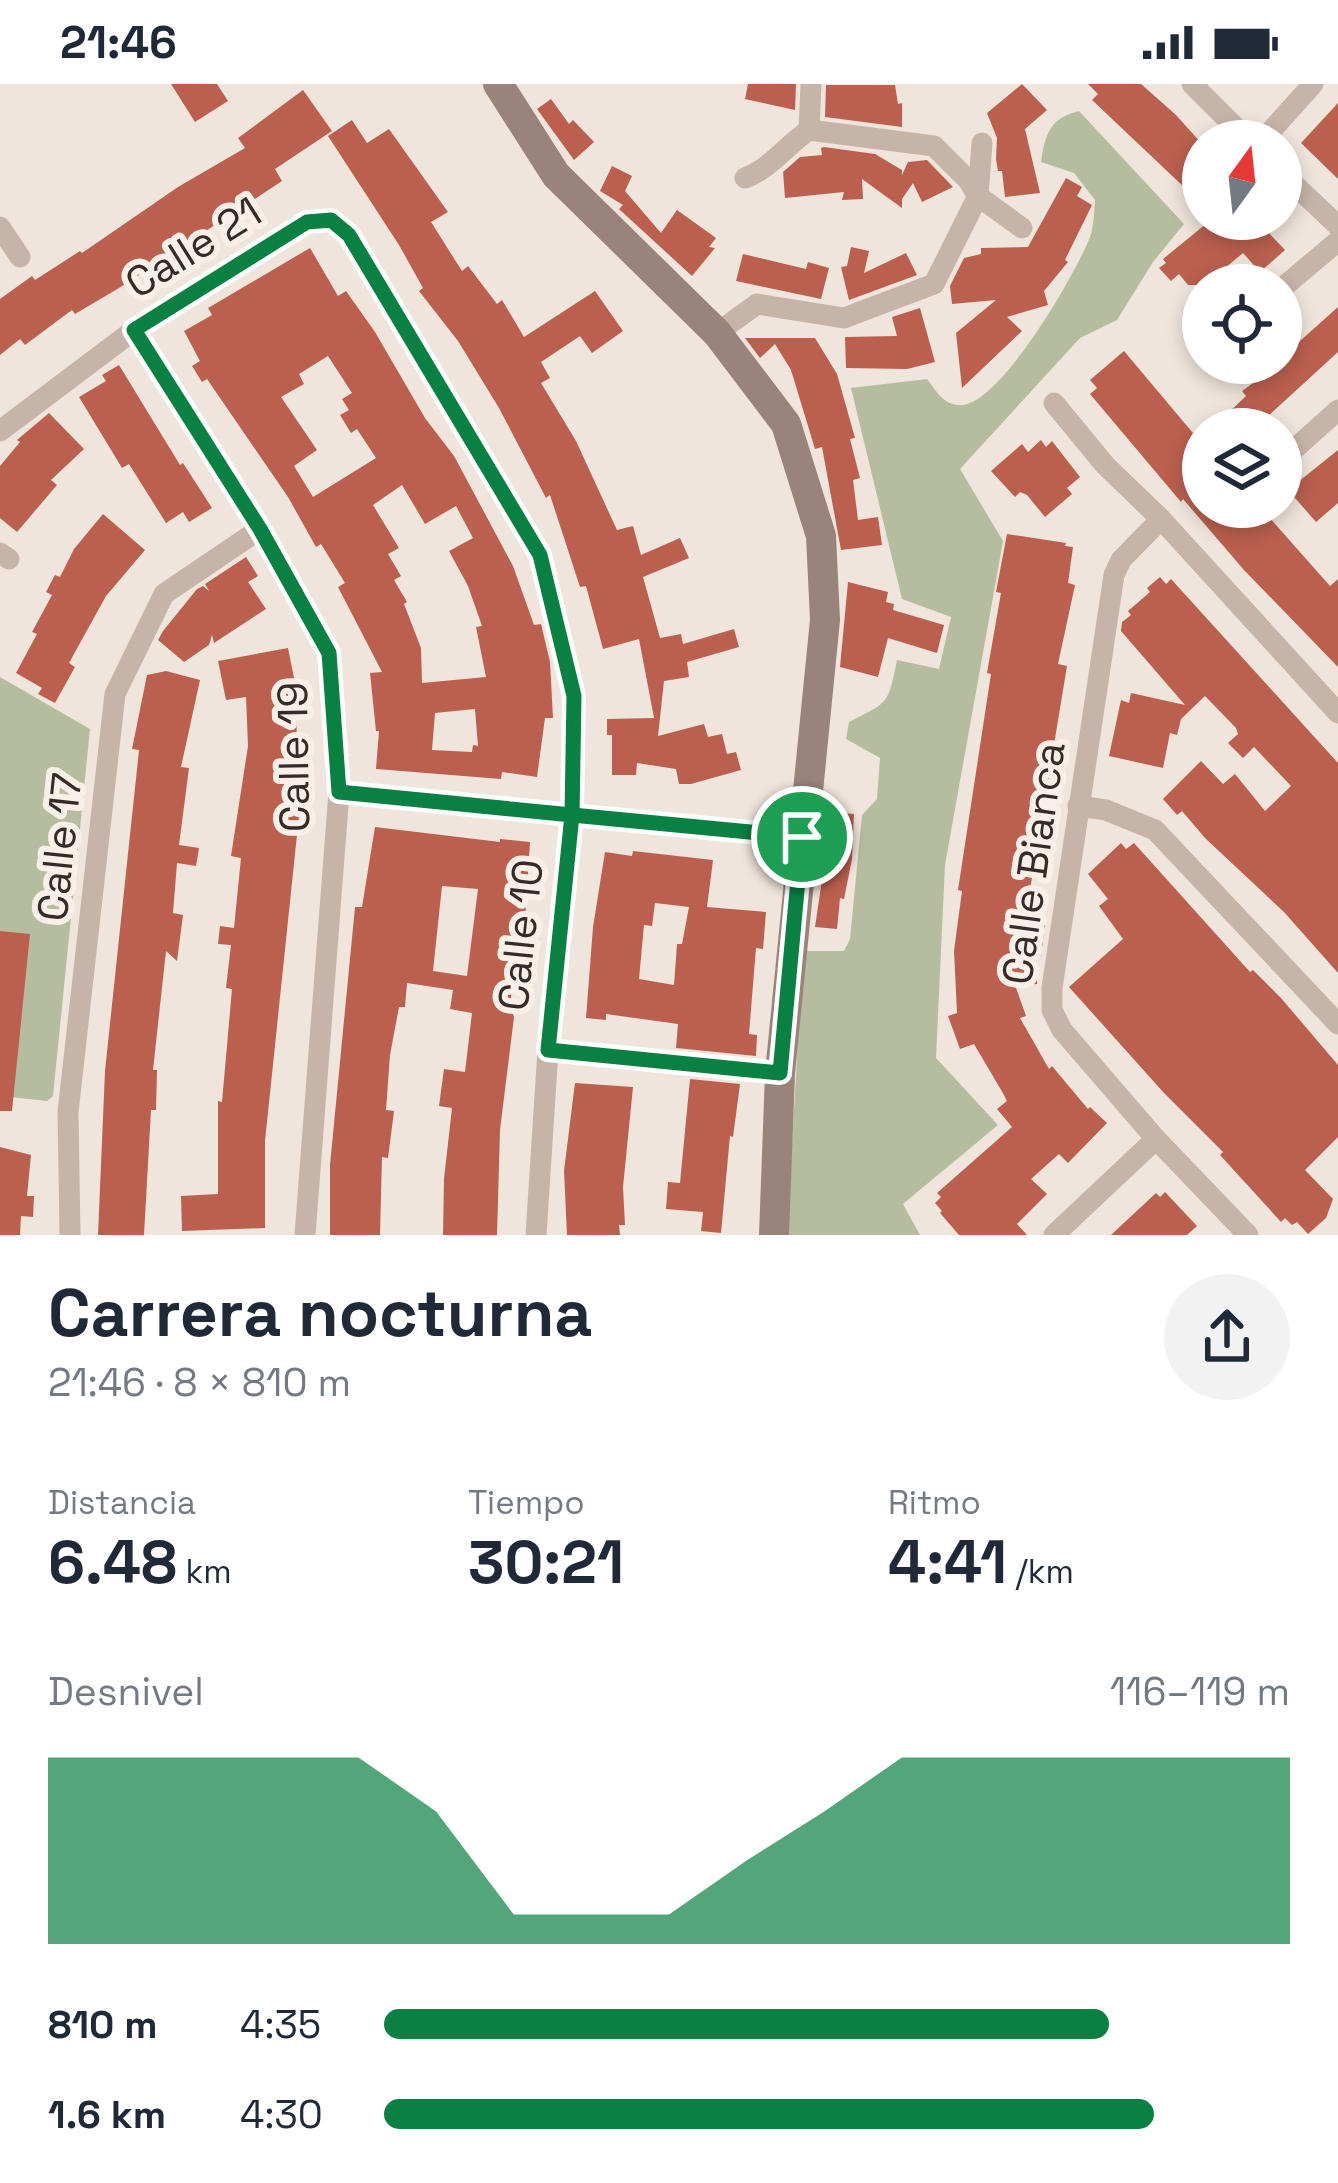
<!DOCTYPE html>
<html lang="es">
<meta charset="utf-8">
<style>
body{margin:0;font-family:"Space Grotesk",sans-serif;background:#f2f2f3;color:#1f2937;height:100vh;display:flex;flex-direction:column;font-size:45px;white-space:nowrap}
*{box-sizing:border-box;margin:0}
p{font-size:39px;color:#747a83}
.icon{flex:none;width:66px;height:66px;fill:none;stroke:currentColor;stroke-width:2;stroke-linecap:round;stroke-linejoin:round}
.map{position:relative;height:1151px;overflow:hidden}
.details{display:flex;flex-direction:column;background:#fff;flex:1}
.details>*{flex:none}
.needle{width:78px;rotate:15deg}
.buttons{position:absolute;left:1182px;top:36px;display:grid;gap:24px}
.buttons a{display:grid;place-items:center;width:120px;height:120px;border-radius:50%;background:#fff;box-shadow:0 6px 18px #0003;font-size:60px}
.pin{position:absolute;display:grid;place-items:center;width:102px;height:102px;color:#fff;margin:-51px;border:6px solid #fff;border-radius:50%;box-shadow:0 3px 12px #0007}
.round{display:grid;place-items:center;flex:none;width:126px;height:126px;border-radius:63px;background:#f2f2f3}
.overview{display:flex;align-items:center;justify-content:space-between;height:204px;padding:0 48px}
h1{font-size:66px;font-weight:800;line-height:90px}
.stats{display:grid;grid-template-columns:repeat(3,1fr);gap:18px;height:204px;padding:12px 48px}
.stats div{display:grid;align-content:center}
.stats b{font-size:60px;font-weight:800}
.stats small{font-size:33px;font-weight:400}
.stats p{font-size:33px}
.chart{height:336px;padding:24px 48px}
.chart p{display:flex;justify-content:space-between}
.chart svg{width:100%;height:216px;margin-top:12px;fill:#0b8043;opacity:.7}
ul{padding:0 48px;list-style:none;font-size:39px}
li{display:grid;grid-template-columns:192px 144px 1fr;align-items:center;height:90px}
li i{height:30px;border-radius:15px;background:#0b8043}
.status{display:flex;justify-content:space-between;align-items:center;height:84px;padding:0 60px;background:#fff;direction:ltr}
.status svg{height:33px;fill:currentColor}
.map>svg:first-child{display:block}
.green{fill:#b6bd9e}
.building{fill:#bb604f;fill-rule:evenodd}
.lines{fill:none;stroke-linecap:round;stroke-linejoin:round}
.street{stroke:#c7b4a9;stroke-width:21}
.secondary{stroke:#9a837b;stroke-width:30}
.route-casing{stroke:#fff;stroke-width:24}
.route{stroke:#0b8043;stroke-width:15}
.labels{text-anchor:middle;stroke-width:12;stroke-linejoin:round;paint-order:stroke}
.street-label{font-size:42px;fill:#352b28;stroke:#f8efe8}
</style>
<div class="status"><b>21:46</b><svg viewBox="0 0 49 12"><path d="M0 12V9h3v3zM5 12V6h3v6zM10 12V3h3v9zM15 12V0h3v12zM26 1h20v11H26zM47 4h2v5h-2z"/></svg></div>
<div class="map">
<svg width="1338" height="1151" viewBox="0 0 1338 1151">
<rect width="100%" height="100%" fill="#f0e5dc"/>
<!-- green -->
<g class="green">
<path d="M1079 27 1184 140 1153 178 1117 236 1080 254 960 385 1003 457 945 781 936 974 998 1041 903 1120 920 1151H787L803 867H844L850 855 862 731 877 715 880 674 846 655 849 638C888 618 888 622 897 576L939 585 951 533 902 515 851 304 927 295C937 308 944 322 962 321 1002 318 1076 189 1090 153 1094 141 1094 128 1095 116L1074 89 1041 78C1045 50 1050 34 1079 27Z"/>
<polygon points="0,593 90,645 53,1012 47,1017 0,1012"/>
</g>
<!-- building -->
<g class="building">
<polygon points="171,0 217,0 228,17 195,38"/>
<polygon points="748,0 796,0 795,26 745,15"/>
<polygon points="1022,0 1047,26 1025,45 1040,109 1005,113 1002,87 998,87 996,75 997,54 987,29"/>
<polygon points="1088,0 1141,0 1176,31 1203,61 1203,121 1092,16 1098,10"/>
<polygon points="826,1 895,1 898,20 902,19 902,43 825,33"/>
<polygon points="303,6 332,47 275,85 282,97 119,204 75,230 72,226 25,261 20,255 0,271 0,215 32,192 35,196 80,167 82,169 178,103 245,64 238,54"/>
<polygon points="551,15 569,40 573,36 594,58 574,76 537,25"/>
<polygon points="1338,19 1338,95 1301,59"/>
<polygon points="352,36 367,59 389,45 448,128 431,138 462,187 468,182 497,220 502,216 524,253 595,207 623,247 592,269 580,252 541,278 550,294 541,299 576,357 617,446 633,442 641,471 680,454 689,474 643,493 660,554 681,550 683,560 734,545 739,563 687,578 689,593 664,597 658,652 704,640 708,653 722,650 727,670 736,668 741,686 691,700 679,700 676,685 637,679 636,691 612,691 612,651 607,651 607,635 654,634 639,555 603,565 586,502 580,503 550,411 546,414 499,324 458,257 419,207 423,204 399,161 328,52"/>
<polygon points="824,63 875,70 902,86 902,91 908,78 927,76 953,103 922,118 913,99 902,115 902,124 862,95 863,115 842,116 844,108 785,114 783,88 800,73 822,71 821,64"/>
<polygon points="612,82 632,92 625,107 661,149 677,126 716,154 709,163 715,164 692,192 619,125 623,121 600,107"/>
<polygon points="1066,94 1082,103 1077,112 1092,121 1065,176 1068,178 1044,207 1048,221 1007,233 1022,247 962,304 956,249 996,216 952,220 950,202 964,174 981,170 981,164 1028,163"/>
<polygon points="1212,135 1277,135 1266,146 1285,166 1260,188 1243,169 1214,193 1223,201 1188,201 1179,190 1171,197 1159,184 1166,179 1163,175"/>
<polygon points="851,163 869,167 864,189 906,169 917,191 849,216 841,183 847,182"/>
<path d="M310 164 338 212 346 207 375 248 425 334 454 372 513 482 534 541 541 540 550 578 553 634H545L537 693 502 688 501 695 376 685 379 647H376L370 589 382 588 338 503 345 499 321 460 316 463 288 413 207 295 202 298 192 282 200 277 184 247 212 231 208 224ZM328 272 352 309 342 315 349 326 340 331 351 349 357 345 376 374 313 413 294 382 317 366 281 313 304 300 299 290ZM402 401 425 440 456 422 473 454 449 467 468 502 482 542 476 543 486 593 422 599 421 564 404 520 407 518 394 496 401 492 388 470 399 464 373 421ZM475 625 478 662 473 661 472 668 432 666 435 629Z"/>
<polygon points="743,170 806,185 808,178 829,184 821,215 736,197"/>
<polygon points="1338,223 1338,268 1254,345 1238,345 1225,332 1246,312 1242,307 1281,279 1281,274"/>
<polygon points="920,224 935,278 907,285 846,284 845,253 897,252 892,233"/>
<polygon points="745,254 815,254 837,290 855,354 850,355 860,394 853,396 858,436 878,433 882,461 841,466 822,363 815,365 791,286 775,260 760,274"/>
<polygon points="1124,267 1203,361 1203,423 1260,423 1330,502 1338,495 1338,583 1244,486 1183,415 1181,418 1090,310 1097,304 1090,296"/>
<polygon points="119,281 180,381 183,379 212,424 189,438 183,428 166,439 129,380 122,384 79,313 106,297 102,291"/>
<polygon points="49,329 84,365 51,396 57,401 17,448 0,434 0,382 20,358 17,356"/>
<polygon points="1041,356 1046,363 1052,357 1080,393 1067,404 1072,410 1045,433 1027,411 1020,408 1015,413 991,387 1022,360 1028,368"/>
<polygon points="1338,366 1338,419 1316,438 1288,406"/>
<polygon points="103,430 145,466 106,512 69,579 75,583 55,619 38,610 42,604 16,589 37,550 32,548 52,511 46,508 55,491 60,493 74,465"/>
<polygon points="1007,450 1066,459 1065,462 1073,463 1068,499 1075,501 1058,580 1067,582 1025,836 1045,841 1041,873 1037,868 1037,900 1015,901 1026,932 1020,934 1049,985 1052,982 1088,1025 1090,1023 1107,1039 1068,1079 1059,1070 1031,1095 1047,1110 1017,1140 1027,1151 959,1151 940,1129 942,1127 935,1119 941,1113 937,1109 1012,1043 997,1025 1007,1017 1004,1011 974,960 960,965 948,932 957,929 954,867 962,807 958,806 991,590 987,589 1001,509 996,508"/>
<polygon points="246,473 258,492 248,498 266,525 214,559 212,551 209,561 184,578 158,556 163,547 197,505 203,502 209,507 205,500"/>
<polygon points="1160,493 1166,500 1171,495 1338,679 1338,889 1284,828 1205,754 1182,727 1177,731 1163,715 1201,677 1223,700 1235,690 1265,727 1291,702 1254,663 1243,674 1228,659 1238,650 1236,644 1205,612 1181,635 1177,651 1170,649 1163,684 1109,672 1121,616 1129,619 1131,609 1185,621 1121,547 1122,538 1131,531 1128,527 1150,508 1147,504"/>
<polygon points="848,498 888,508 886,518 894,520 893,526 944,541 937,569 888,554 878,593 840,583"/>
<polygon points="288,564 296,604 297,673 305,674 265,1057 265,1144 182,1147 181,1112 218,1110 218,1017 222,1018 232,905 226,904 231,861 218,860 220,842 234,844 241,774 231,772 248,662 246,613 226,616 218,577"/>
<polygon points="166,587 200,596 181,683 189,684 179,761 199,764 196,782 177,779 173,829 183,831 177,877 166,867 153,986 157,986 156,1026 151,1026 144,1151 98,1151 105,987 139,666 132,665 147,591"/>
<polygon points="832,728 854,730 852,775 844,815 840,814 837,845 815,843"/>
<path d="M375 743 500 758V755L530 758 522 883H515L510 922 514 933 500 1046 497 1151H443L444 1095 452 1024 439 1022 444 985 465 988 472 929 450 925 453 906 407 899 405 923H399L390 971 386 1026 394 1027 388 1074 382 1073 380 1151H330V1081L355 823H362ZM442 802 478 805 467 892 433 887Z"/>
<polygon points="1121,759 1126,765 1134,759 1250,888 1253,886 1281,914 1338,981 1338,1053 1305,1086 1333,1115 1326,1134 1308,1150 1297,1138 1292,1141 1285,1134 1281,1138 1220,1071 1223,1068 1164,1009 1069,903 1123,855 1099,822 1108,815 1088,790"/>
<path d="M633 767 713 776 707 823 766 828 763 865 756 864 749 950 757 951 756 972 676 964 678 940 606 930V936L586 934 593 843 605 768 632 772ZM655 819 689 823 682 860H677L674 901 639 895 644 841 652 842Z"/>
<polygon points="0,847 30,850 12,1027 0,1027"/>
<polygon points="690,995 740,1000 733,1053 730,1052 721,1149 701,1147 703,1128 666,1125 668,1098 680,1099"/>
<polygon points="575,999 633,1003 623,1103 625,1141 619,1141 620,1151 567,1151 564,1087"/>
<polygon points="0,1063 31,1071 27,1112 34,1112 33,1133 21,1132 20,1151 0,1151"/>
<polygon points="1165,1108 1197,1142 1187,1151 1111,1151 1156,1109 1160,1113"/>
</g>
<g class="lines">
<!-- street -->
<g class="street">
<polyline points="1192,0 1249,57"/>
<polyline points="809,46 811,0"/>
<polyline points="1262,57 1313,0"/>
<polyline points="1281,88 1338,142"/>
<path d="M745 94C770 85 787 61 809 46L934 62 968 96 978 112 1022 144"/>
<polyline points="0,143 20,173"/>
<polyline points="1281,205 1338,157"/>
<polyline points="134,246 260,445 329,570 339,708 305,1151"/>
<polyline points="717,249 757,220 844,234 934,200 978,112 982,59"/>
<polyline points="1054,319 1105,381 1161,435 1338,629"/>
<polyline points="0,347 134,246 307,138 331,136 349,151 540,471 574,612 571,731 548,966 536,1151"/>
<polyline points="1281,377 1338,326"/>
<polyline points="1161,435 1121,476 1114,491 1052,904 1052,926 1062,946 1156,1055 1248,1151"/>
<polyline points="0,469 9,475"/>
<polyline points="339,708 802,753"/>
<polyline points="1078,722 1106,726 1155,746 1338,940"/>
<polyline points="548,966 780,989"/>
<polyline points="70,1151 68,1028 115,610 164,510 260,445"/>
<polyline points="1054,1151 1156,1055"/>
</g>
<!-- secondary -->
<polyline class="secondary" points="498,0 556,91 717,249 786,340 821,452 825,536 780,989 774,1151"/>
</g>
<g class="lines">
<defs>
<polyline id="route" points="802,753 572,731 574,612 540,471 349,151 331,136 307,138 134,246 260,445 329,569 339,708 572,731 548,966 780,989 802,753"/>
</defs>
<!-- route casing -->
<use href="#route" class="route-casing"/>
<!-- route -->
<use href="#route" class="route"/>
</g>
<g class="labels">
<!-- street labels -->
<g class="street-label">
<text transform="translate(193 163) rotate(-32)" y="15">Calle 21</text>
<text transform="translate(293 673) rotate(-91)" y="15">Calle 19</text>
<text transform="translate(59 763) rotate(-84)" y="15">Calle 17</text>
<text transform="translate(1033 779) rotate(-82)" y="15">Calle Bianca</text>
<text transform="translate(520 851) rotate(-84)" y="15">Calle 10</text>
</g>
</g>
</svg>
<div class="buttons">
<a><svg class="needle" viewBox="-14 -14 28 28"><path d="M0-13l5 13h-10z" fill="#e53935"/><path d="M0 13l5-13h-10z" fill="#747a83"/></svg></a>
<a><svg class="icon" aria-label="locate" viewBox="0 0 24 24"><circle cx="12" cy="12" r="6"/><path d="M12 2v4M12 18v4M2 12h4M18 12h4"/></svg></a>
<a><svg class="icon" aria-label="layers" viewBox="0 0 24 24"><path d="M12 4l9 5-9 5-9-5zM3 14l9 5 9-5"/></svg></a>
</div>
<div class="pin" style="left:802px;top:753px;background:#1e9e55"><svg class="icon" aria-label="arrive" viewBox="0 0 24 24"><path d="M6 21V4h12l-3 4 3 4H6"/></svg></div>
</div>
<section class="details">
<div class="overview"><div><h1>Carrera nocturna</h1><p>21:46 · 8 × 810 m</p></div><a class="round"><svg class="icon" aria-label="share" viewBox="0 0 24 24"><path d="M12 15V3M7 8l5-5 5 5M5 13v7h14v-7"/></svg></a></div>
<div class="stats">
<div><p>Distancia</p><b>6.48<small> km</small></b></div>
<div><p>Tiempo</p><b>30:21</b></div>
<div><p>Ritmo</p><b>4:41<small> /km</small></b></div>
</div>
<div class="chart"><p><span>Desnivel</span>116–119 m</p>
<svg viewBox="0 0 160 44" preserveAspectRatio="none"><path d="M0 44V6L10 6L20 6L30 6L40 6L50 17L60 38L70 38L80 38L90 27L100 17L110 6L120 6L130 6L140 6L150 6L160 6V44z"/></svg>
</div>
<ul>
<li><b>810 m</b>4:35<i style="width:80%"></i></li>
<li><b>1.6 km</b>4:30<i style="width:85%"></i></li>
</ul>
</section>
